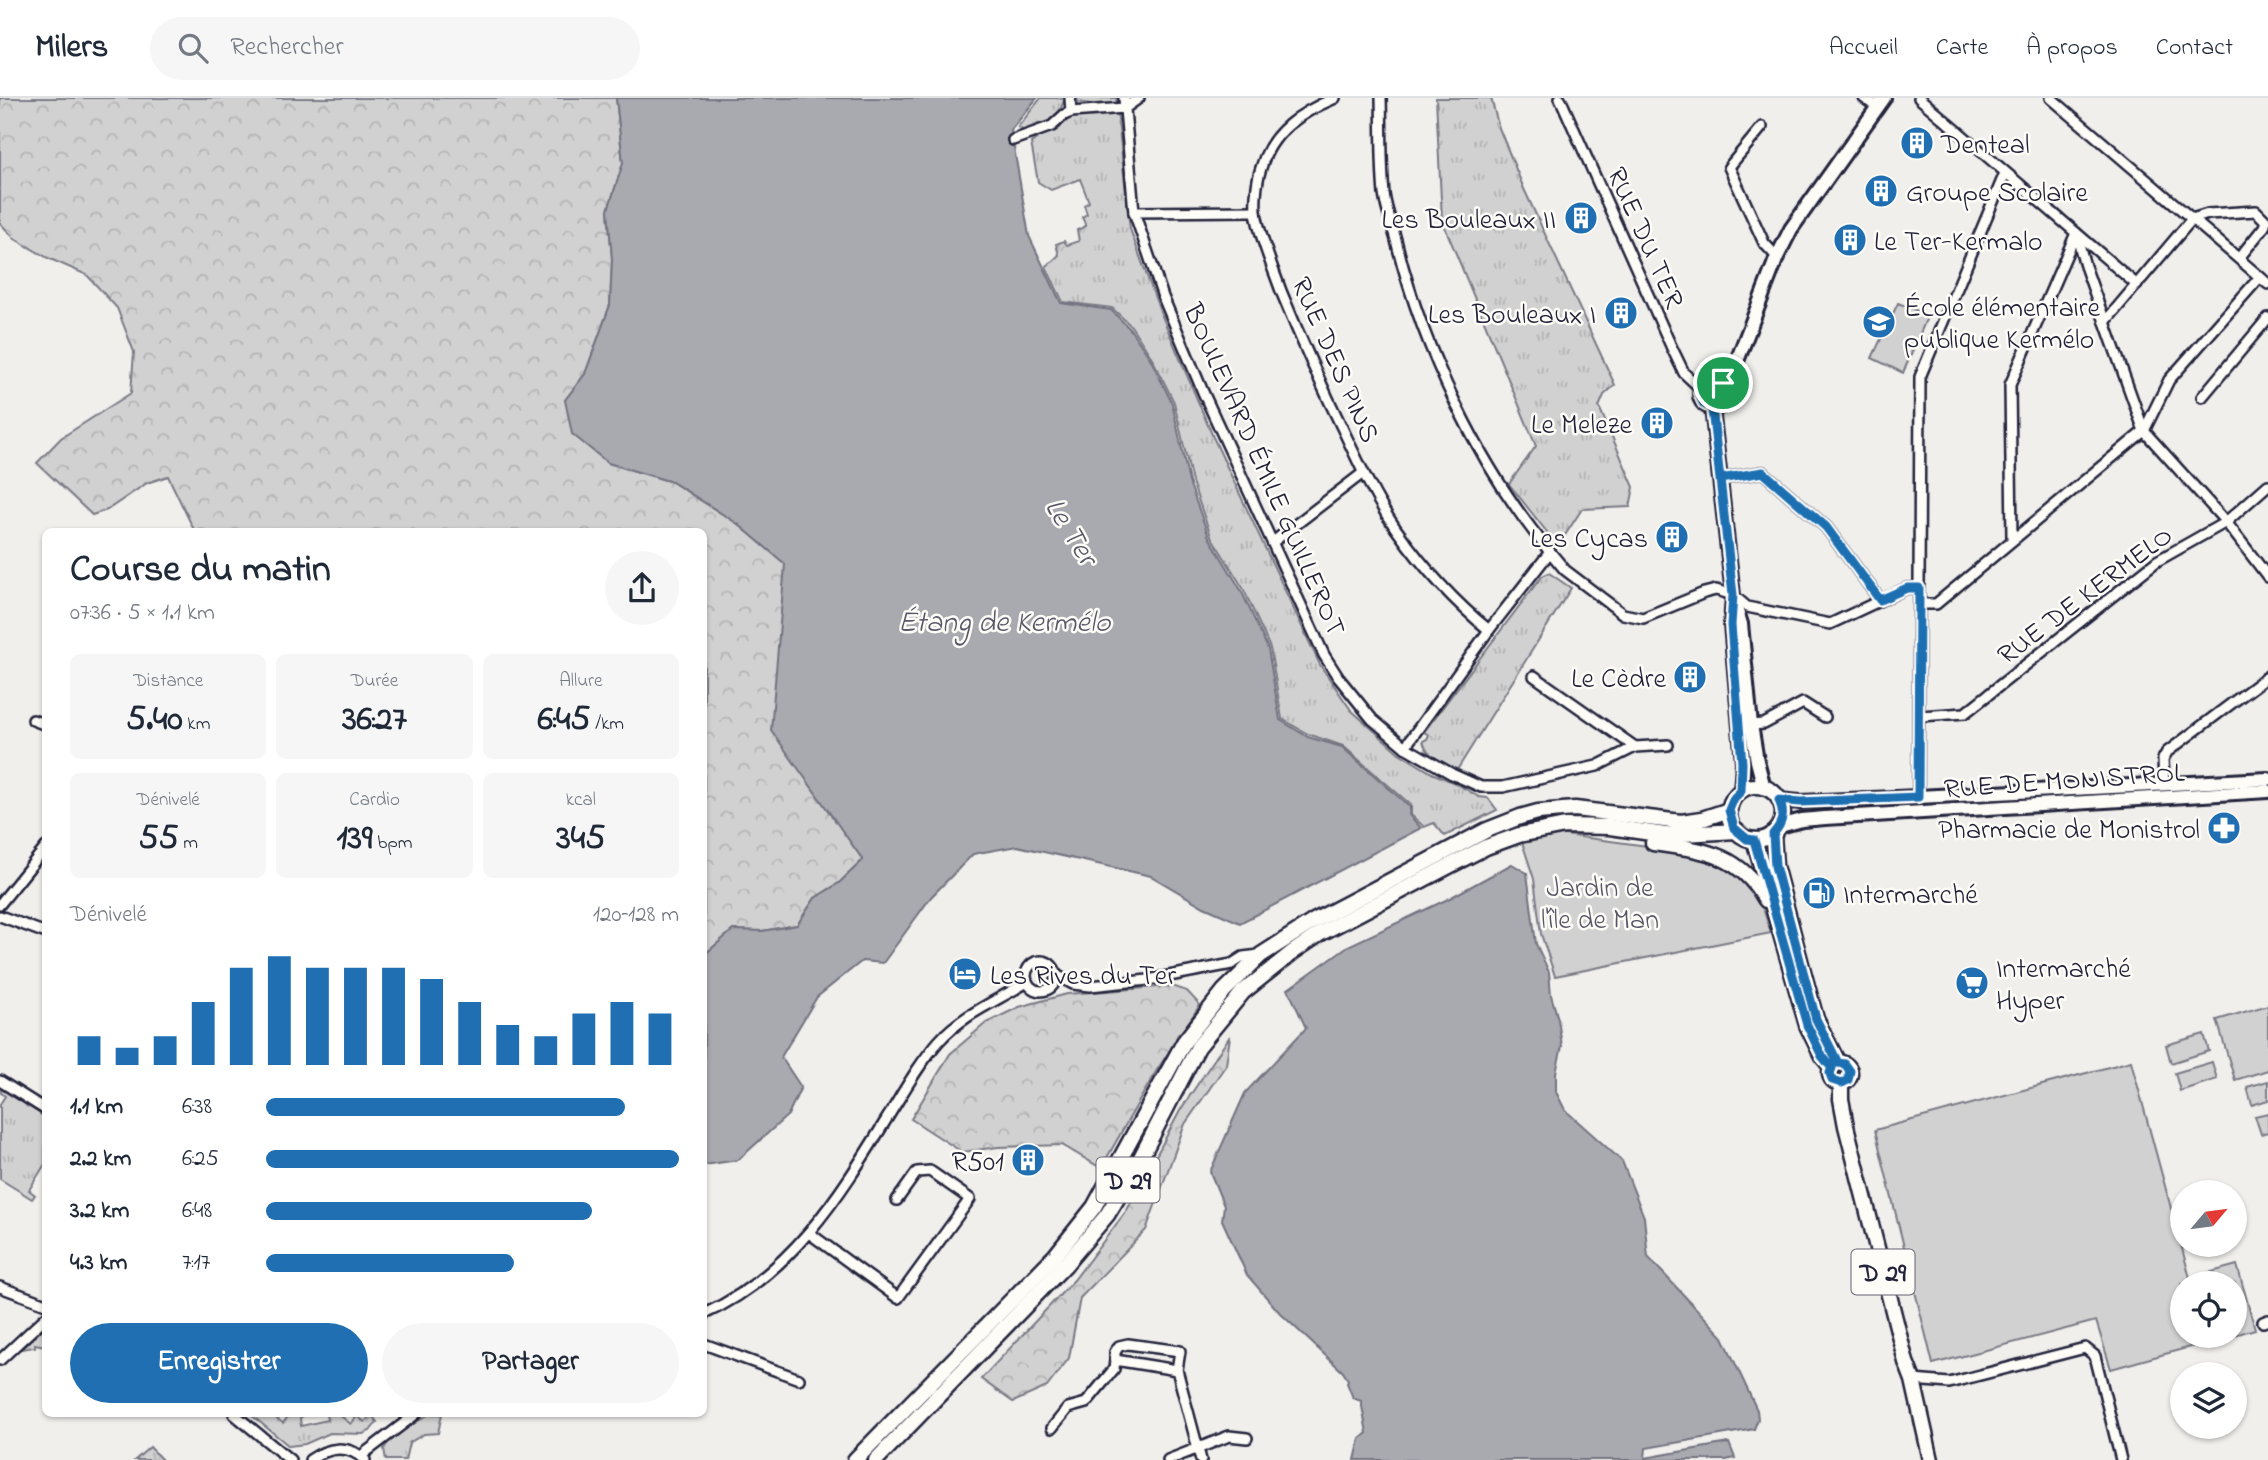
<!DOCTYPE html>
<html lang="fr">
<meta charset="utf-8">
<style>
body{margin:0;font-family:"Indie Flower",sans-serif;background:#f6f6f7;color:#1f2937;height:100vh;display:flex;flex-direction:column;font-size:26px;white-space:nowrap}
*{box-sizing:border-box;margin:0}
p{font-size:23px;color:#747a83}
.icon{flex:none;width:38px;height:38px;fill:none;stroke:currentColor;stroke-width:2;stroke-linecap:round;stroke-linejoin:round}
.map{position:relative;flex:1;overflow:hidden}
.side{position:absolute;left:42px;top:430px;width:665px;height:889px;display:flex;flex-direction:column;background:#fff;border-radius:10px;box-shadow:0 2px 5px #0004}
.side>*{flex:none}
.needle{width:46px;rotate:61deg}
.buttons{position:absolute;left:2170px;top:1082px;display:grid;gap:14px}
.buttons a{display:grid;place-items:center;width:77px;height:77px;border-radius:50%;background:#fff;box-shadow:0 2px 5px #0004;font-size:35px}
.pin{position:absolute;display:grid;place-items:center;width:60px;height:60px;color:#fff;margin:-30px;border:4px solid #fff;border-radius:50%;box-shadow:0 2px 7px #0007}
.round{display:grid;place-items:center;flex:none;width:74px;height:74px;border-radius:37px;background:#f6f6f7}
.summary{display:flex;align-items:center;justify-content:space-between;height:119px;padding:0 28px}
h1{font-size:38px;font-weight:700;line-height:52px}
.stats{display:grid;grid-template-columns:repeat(3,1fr);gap:10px;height:119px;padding:7px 28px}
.stats div{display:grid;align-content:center;border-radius:10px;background:#f6f6f7;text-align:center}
.stats b{font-size:35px;font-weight:700}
.stats small{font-size:19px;font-weight:400}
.stats p{font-size:19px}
.chart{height:196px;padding:14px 28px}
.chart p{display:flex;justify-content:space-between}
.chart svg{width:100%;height:126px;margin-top:7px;stroke:#1f6fb2;stroke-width:6}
.primary-button{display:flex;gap:14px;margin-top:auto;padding:14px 28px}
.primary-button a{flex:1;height:80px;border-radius:42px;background:#1f6fb2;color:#fff;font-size:28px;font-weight:700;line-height:80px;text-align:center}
.primary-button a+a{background:#f6f6f7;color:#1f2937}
ul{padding:0 28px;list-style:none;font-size:23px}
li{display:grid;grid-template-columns:112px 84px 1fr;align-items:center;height:52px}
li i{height:18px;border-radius:9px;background:#1f6fb2}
header{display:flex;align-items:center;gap:42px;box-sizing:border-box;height:98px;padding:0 35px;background:#fff;border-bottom:2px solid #e0e1e3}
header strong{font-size:33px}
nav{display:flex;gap:38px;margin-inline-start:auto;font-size:24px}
.search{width:490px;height:63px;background:#f6f6f7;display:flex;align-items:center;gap:18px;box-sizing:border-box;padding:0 24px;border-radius:38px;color:#747a83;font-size:26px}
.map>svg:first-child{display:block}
.grass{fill:url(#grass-tufts);stroke:#7a7a86;stroke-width:2}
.forest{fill:url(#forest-crowns);stroke:#7a7a86;stroke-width:2}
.garden{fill:#d2d1d1;stroke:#7a7a86;stroke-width:2}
.water{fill:#a9a9b0;stroke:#737381;stroke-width:2}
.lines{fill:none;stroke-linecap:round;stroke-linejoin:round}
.street-casing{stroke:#22223b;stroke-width:14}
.secondary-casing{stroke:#22223b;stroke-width:18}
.primary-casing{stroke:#22223b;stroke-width:19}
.street{stroke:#fdfcf7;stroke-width:9}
.secondary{stroke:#fdfcf7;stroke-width:12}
.primary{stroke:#fdfcf7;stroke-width:14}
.route-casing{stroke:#fff;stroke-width:14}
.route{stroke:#1f6fb2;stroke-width:9}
.labels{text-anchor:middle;stroke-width:5;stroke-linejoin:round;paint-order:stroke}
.shield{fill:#fdfcf7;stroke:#646373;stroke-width:2}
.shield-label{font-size:26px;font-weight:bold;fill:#22223b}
.poi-label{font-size:28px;fill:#22223b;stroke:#fdfcf7;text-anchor:start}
.street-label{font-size:28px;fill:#22223b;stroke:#fdfcf7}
.park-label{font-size:28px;fill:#575768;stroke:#fdfcf7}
.water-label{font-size:30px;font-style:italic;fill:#58586a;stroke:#fdfcf7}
</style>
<header>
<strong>Milers</strong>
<div class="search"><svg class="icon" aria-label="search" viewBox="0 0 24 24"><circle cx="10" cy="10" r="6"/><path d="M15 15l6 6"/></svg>Rechercher</div>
<nav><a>Accueil</a><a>Carte</a><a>À propos</a><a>Contact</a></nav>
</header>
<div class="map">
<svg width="2268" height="1362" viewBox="0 0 2268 1362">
<defs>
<pattern id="grass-tufts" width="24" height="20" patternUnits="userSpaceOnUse" patternTransform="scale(1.75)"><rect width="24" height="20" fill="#d2d1d1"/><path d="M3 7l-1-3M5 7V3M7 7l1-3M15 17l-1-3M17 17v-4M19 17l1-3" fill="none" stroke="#b4b3b4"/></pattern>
<pattern id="forest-crowns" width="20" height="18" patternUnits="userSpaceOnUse" patternTransform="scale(1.75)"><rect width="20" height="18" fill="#d2d1d1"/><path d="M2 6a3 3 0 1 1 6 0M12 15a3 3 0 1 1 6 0" fill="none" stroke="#b4b3b4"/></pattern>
</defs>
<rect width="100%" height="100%" fill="#f0efec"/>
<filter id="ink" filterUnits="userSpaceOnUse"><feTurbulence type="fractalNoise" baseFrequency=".0143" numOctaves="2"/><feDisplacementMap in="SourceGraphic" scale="14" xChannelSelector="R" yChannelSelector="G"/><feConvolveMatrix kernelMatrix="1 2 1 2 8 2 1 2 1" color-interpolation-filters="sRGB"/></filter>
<g filter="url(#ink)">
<!-- grass -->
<g class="grass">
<polygon points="1041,0 1065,0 1055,25 1027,35 1018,29"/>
<polygon points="1077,0 1116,0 1117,5 1095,7 1078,4"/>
<polygon points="1436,0 1491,0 1499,30 1524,91 1615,287 1604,297 1599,309 1634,389 1630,409 1582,411 1558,448 1509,386 1536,348 1442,122"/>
<polygon points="1117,13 1130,131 1159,211 1213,339 1320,567 1351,612 1399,655 1432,675 1457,686 1479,699 1488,700 1497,712 1445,738 1434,725 1424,729 1411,717 1411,707 1343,648 1308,636 1282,621 1270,550 1243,490 1211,438 1192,384 1174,304 1152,260 1131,228 1112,210 1063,204 1046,169 1059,157 1056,146 1064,143 1067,147 1079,143 1077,132 1086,128 1082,119 1087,116 1084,107 1089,104 1080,81 1051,92 1038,84 1031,45 1042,37 1060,30 1066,19"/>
<path d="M1549 475 1571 490 1457 672C1443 665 1427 659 1423 643L1427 641 1429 637 1424 634 1542 478Z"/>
<polygon points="2,991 45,1019 45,1066 29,1092 35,1097 32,1101 0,1081 0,1006 5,998 0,994"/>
<polygon points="45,1229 45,1248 35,1246 35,1249 22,1251"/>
<polygon points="250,1316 270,1316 283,1325 290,1316 306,1316 300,1320 301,1328 327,1322 326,1316 344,1316 342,1319 351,1326 357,1318 365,1324 371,1316 377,1324 370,1333 363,1336 330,1335 305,1346 289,1348"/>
<polygon points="429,1316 442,1316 438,1335 424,1336 409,1345 405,1362 386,1362 384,1351 389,1342"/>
<polygon points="150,1349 162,1362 135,1362"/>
</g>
<!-- forest -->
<g class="forest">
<polygon points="0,0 616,0 623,65 608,112 612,161 610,207 585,276 565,302 608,365 672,384 738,426 786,466 772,632 863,762 839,785 815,800 797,827 762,833 733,832 704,857 704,434 195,434 168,378 147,385 107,412 92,417 37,365 61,340 131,295 134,254 117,210 87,177 48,160 15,141 0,125"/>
<polygon points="1172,888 1187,893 1200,907 1155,975 1101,1070 1062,1047 998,1049 962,1054 911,1021 950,956 986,925 1019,909 1067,896"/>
<polygon points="1230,938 1226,967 1185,1026 1146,1132 1080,1200 1069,1260 1047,1289 1013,1304 981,1281 1074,1182 1127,1112 1181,1011"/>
</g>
<!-- garden -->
<g class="garden">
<polygon points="1898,205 1928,217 1903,275 1872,260"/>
<polygon points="1558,736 1707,756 1724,762 1759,798 1771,835 1555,878 1541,836 1534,781 1522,744"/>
<polygon points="2268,907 2268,972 2235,982 2217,922"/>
<polygon points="2204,936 2209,953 2171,965 2166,947"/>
<polygon points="2131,963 2190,1180 2237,1167 2255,1231 2235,1237 2235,1185 2182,1185 2182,1237 2233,1237 2111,1271 2096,1223 1933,1266 1875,1032"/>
<polygon points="2212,964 2217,981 2180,993 2175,975"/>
<polygon points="2268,983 2268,1002 2252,1007 2247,989"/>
<polygon points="2268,1015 2268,1034 2261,1036 2255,1018"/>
</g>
<!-- water -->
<g class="water">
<polygon points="616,0 1037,0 1011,32 1029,138 1061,205 1111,212 1130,231 1150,260 1172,305 1189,384 1209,439 1241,492 1268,551 1280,622 1308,639 1342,649 1410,709 1409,717 1421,730 1240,825 1204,809 1151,778 1017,748 973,756 931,799 883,865 862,863 817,899 781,959 801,989 788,1017 738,1062 704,1067 704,857 733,832 762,833 797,827 815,800 839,785 863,762 771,632 785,466 738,426 672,384 608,365 572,336 565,302 585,276 610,207 612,161 608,112 623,65"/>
<polygon points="1512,766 1527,775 1536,846 1549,874 1551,897 1558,921 1562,948 1556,975 1556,994 1565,1012 1622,1063 1644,1119 1648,1159 1723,1239 1757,1312 1758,1321 1754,1331 1646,1350 1645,1360 1729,1345 1735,1360 1726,1362 1355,1362 1360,1341 1367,1335 1361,1303 1353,1300 1347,1285 1348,1282 1343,1274 1280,1215 1247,1177 1222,1122 1224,1108 1210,1074 1245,995 1306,930 1288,891 1348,848 1448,801"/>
</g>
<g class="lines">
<defs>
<g id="street">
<polyline points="1070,0 1071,14"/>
<polyline points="1124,0 1134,114 1163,199 1203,294 1324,557 1338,579 1372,621 1405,649 1452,676 1481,689 1503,689 1597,668 1635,649 1668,647"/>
<path d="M1335 0C1302 14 1271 33 1261 70 1257 82 1255 100 1256 112 1257 132 1274 173 1281 193 1301 242 1323 291 1346 338 1361 370 1376 402 1396 431 1423 469 1453 503 1489 532"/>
<path d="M1381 0C1382 32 1381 64 1384 96 1386 111 1392 127 1396 142 1422 249 1479 370 1550 454L1489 532 1405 649"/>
<polyline points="1560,0 1671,248 1684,275 1700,290"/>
<polyline points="1864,0 1877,9"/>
<polyline points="1919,0 2137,187"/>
<polyline points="1762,29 1729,69 1764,145 1777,159"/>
<polyline points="1013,42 1052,28 1064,17 1071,14 1125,10 1139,0"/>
<polyline points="1134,114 1255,113"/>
<polyline points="2192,121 2208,116 2256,113 2266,123 2264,129 2239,160"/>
<polyline points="2076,135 2085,168 2144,333 2226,424 2268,479"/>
<polyline points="2260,179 2268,186"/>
<polyline points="2105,224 2192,121"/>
<polyline points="2202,299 2268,220"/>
<polyline points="1720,381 1763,374 1826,429 1880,502"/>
<polyline points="2012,440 2010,287 2076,135"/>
<polyline points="1273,444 1363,375"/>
<polyline points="1550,454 1565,472 1623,516 1643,520 1704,495 1716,492 1733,497 1747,509 1830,526 1907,490 1918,490"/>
<polyline points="1919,506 1936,506 2144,333 2169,282 2260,179 2051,0"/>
<polyline points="1534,578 1635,649"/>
<polyline points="1920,618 1965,615 2157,463 2226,424 2268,387"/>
<polyline points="33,622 46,627"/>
<polyline points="1751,627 1764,626 1803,605 1825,619"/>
<polyline points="2164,685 2163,661 2167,654 2268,578"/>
<polyline points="1918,699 1920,279 2005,75"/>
<polyline points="0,806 46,749"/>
<polyline points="0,818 46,835"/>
<circle cx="1041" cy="878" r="15"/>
<polyline points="1056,877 1073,886 1090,888 1148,882 1232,866 1243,859 1260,857"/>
<polyline points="0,983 46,1012"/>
<polyline points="809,1135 898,1200 970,1101 930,1073 917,1074 897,1102"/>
<polyline points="0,1189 46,1206"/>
<path d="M704 1216C789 1178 839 1099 886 1022 903 995 918 967 939 943 963 916 997 903 1027 884"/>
<polyline points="2263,1224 2268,1222"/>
<polyline points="704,1246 799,1281"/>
<polyline points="0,1262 46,1219"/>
<polyline points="1115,1262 1115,1254 1119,1248 1128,1246 1180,1253 1177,1272"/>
<polyline points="1913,1282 1949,1285 2085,1250 2095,1258 2121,1362"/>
<polyline points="234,1316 290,1362"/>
<polyline points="1052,1330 1068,1310 1086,1305 1114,1271 1115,1262 1177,1272 1201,1362"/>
<polyline points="361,1358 416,1316"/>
<path d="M310 1362C328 1349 348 1346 365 1362"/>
<polyline points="1168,1362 1229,1338 1247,1340"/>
</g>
<g id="secondary">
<circle cx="1714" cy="296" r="14"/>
<polyline points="1723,285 1732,276 1777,159 1791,131 1884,0"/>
<polyline points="1712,310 1733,497 1731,527 1743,665 1741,693"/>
<polyline points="1735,507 1741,526 1751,627 1757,663 1764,690"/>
<polyline points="1779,702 1800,704 1918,699 2268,681"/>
<polyline points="1780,728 1802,722 1825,720 2268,693"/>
</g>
<g id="primary">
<circle cx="1756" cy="715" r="27"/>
<polyline points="1773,736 1775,768 1801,866 1816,921 1838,965"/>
<polyline points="1754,742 1807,927 1822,958 1832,970"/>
<path d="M1653 745C1702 752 1738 754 1766 802"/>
<circle cx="1840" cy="975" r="10"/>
<polyline points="1841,985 1841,1001 1846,1028 1906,1264 1913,1282 1931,1362"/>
<polyline points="855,1362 1055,1158 1094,1109 1184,944 1224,893 1261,857 1314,823 1487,732 1520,719 1538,714 1575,711 1681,724 1702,721 1729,712"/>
<polyline points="876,1362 1065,1167 1107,1117 1135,1071 1198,949 1243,894 1293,854 1321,835 1451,767 1486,749 1519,737 1565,728 1610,729 1665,737 1737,733"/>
</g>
</defs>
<!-- street casing -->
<use href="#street" class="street-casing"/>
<!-- secondary casing -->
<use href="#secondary" class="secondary-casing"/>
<!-- primary casing -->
<use href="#primary" class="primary-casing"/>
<!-- street -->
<use href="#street" class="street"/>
<!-- secondary -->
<use href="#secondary" class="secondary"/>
<!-- primary -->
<use href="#primary" class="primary"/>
</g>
</g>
<g class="lines" filter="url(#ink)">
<defs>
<path id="route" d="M1723 285C1732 296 1726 308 1712 310L1733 497 1731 527 1742 665 1741 693 1734 700 1729 712 1734 730 1747 741 1754 742 1807 927 1822 958 1832 970 1830 975 1832 982 1842 985 1848 982 1850 973 1845 966 1838 965 1816 921 1801 866 1775 768 1773 736C1783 725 1785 715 1779 702L1800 704 1918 699 1919 490H1907L1880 502 1826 429 1763 374 1720 381 1713 320 1712 310 1704 306 1699 295 1706 284 1715 281 1723 285"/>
</defs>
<!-- route casing -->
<use href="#route" class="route-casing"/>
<!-- route -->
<use href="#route" class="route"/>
</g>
<!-- icons -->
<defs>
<symbol id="building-disc" viewBox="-11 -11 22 22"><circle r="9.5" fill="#1f6fb2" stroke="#fdfcf7"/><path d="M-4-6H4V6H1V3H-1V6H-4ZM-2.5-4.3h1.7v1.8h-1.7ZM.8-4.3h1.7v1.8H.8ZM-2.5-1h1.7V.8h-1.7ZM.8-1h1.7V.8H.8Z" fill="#fff"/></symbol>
<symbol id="school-disc" viewBox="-11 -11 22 22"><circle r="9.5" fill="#1f6fb2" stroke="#fdfcf7"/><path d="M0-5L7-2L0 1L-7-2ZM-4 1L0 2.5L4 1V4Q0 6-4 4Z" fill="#fff"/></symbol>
<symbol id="pharmacy-disc" viewBox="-11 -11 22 22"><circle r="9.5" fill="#1f6fb2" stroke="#fdfcf7"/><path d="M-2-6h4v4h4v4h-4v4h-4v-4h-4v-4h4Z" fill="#fff"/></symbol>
<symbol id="fuel-disc" viewBox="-11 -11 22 22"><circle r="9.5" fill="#1f6fb2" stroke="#fdfcf7"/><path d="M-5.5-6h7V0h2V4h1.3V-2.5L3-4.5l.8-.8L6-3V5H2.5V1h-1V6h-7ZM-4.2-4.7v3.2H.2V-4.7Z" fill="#fff"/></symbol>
<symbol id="hotel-disc" viewBox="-11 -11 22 22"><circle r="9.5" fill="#1f6fb2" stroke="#fdfcf7"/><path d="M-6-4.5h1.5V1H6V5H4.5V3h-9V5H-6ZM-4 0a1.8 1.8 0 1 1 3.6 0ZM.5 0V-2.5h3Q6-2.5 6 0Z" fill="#fff"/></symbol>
<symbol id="supermarket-disc" viewBox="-11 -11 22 22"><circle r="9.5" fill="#1f6fb2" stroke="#fdfcf7"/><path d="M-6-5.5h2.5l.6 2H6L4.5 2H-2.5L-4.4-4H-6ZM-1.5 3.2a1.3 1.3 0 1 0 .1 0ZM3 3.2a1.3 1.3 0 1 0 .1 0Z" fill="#fff"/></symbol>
</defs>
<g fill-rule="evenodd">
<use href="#building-disc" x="1898" y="26" width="38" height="38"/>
<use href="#building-disc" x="1862" y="74" width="38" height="38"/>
<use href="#building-disc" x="1562" y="101" width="38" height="38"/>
<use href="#building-disc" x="1831" y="123" width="38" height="38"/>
<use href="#building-disc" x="1602" y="196" width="38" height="38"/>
<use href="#school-disc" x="1860" y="205" width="38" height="38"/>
<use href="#building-disc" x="1638" y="306" width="38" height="38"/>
<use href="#building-disc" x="1653" y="420" width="38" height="38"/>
<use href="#building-disc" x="1671" y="560" width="38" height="38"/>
<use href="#pharmacy-disc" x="2205" y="711" width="38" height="38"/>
<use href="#fuel-disc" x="1800" y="776" width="38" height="38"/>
<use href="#hotel-disc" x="946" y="857" width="38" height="38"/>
<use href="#supermarket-disc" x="1953" y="866" width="38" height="38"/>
<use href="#building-disc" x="1009" y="1043" width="38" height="38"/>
</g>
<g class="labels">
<!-- shield labels -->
<g class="shield">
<rect x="1096.5" y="1059.5" width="63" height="45" rx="5"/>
<rect x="1851.5" y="1151.5" width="63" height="45" rx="5"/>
</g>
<g class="shield-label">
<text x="1128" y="1091">D 29</text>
<text x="1883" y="1183">D 29</text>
</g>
<!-- poi labels -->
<g class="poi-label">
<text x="1941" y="55">Denteal</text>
<text x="1906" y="103">Groupe Scolaire</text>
<text x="1556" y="130" text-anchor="end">Les Bouleaux II</text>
<text x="1874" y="152">Le Ter-Kermalo</text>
<text x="1904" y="218">École élémentaire<tspan x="1904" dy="32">publique Kermélo</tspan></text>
<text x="1596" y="225" text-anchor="end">Les Bouleaux I</text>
<text x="1632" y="335" text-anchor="end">Le Meleze</text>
<text x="1648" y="449" text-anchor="end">Les Cycas</text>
<text x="1666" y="589" text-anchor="end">Le Cèdre</text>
<text x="2200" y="740" text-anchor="end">Pharmacie de Monistrol</text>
<text x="1843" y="805">Intermarché</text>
<text x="1996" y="879">Intermarché<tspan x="1996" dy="32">Hyper</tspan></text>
<text x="990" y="886">Les Rives du Ter</text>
<text x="1004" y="1072" text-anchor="end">R501</text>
</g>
<!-- street labels -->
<g class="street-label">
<text transform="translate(1647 139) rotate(66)" y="10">RUE DU TER</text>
<text transform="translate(1337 261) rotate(66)" y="10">RUE DES PINS</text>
<text transform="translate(1266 371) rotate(66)" y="10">BOULEVARD ÉMILE GUILLEROT</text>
<text transform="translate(2084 496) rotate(-37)" y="10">RUE DE KERMELO</text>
<text transform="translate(2064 681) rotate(-4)" y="10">RUE DE MONISTROL</text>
</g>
<!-- park labels -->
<g class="park-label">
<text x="1600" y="798">Jardin de<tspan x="1600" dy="32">l'île de Man</tspan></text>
</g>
<!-- water labels -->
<g class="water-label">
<text transform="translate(1072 433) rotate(58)" y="10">Le Ter</text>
<text x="1004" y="533">Étang de Kermélo</text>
</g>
</g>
</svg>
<div class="buttons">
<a><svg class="needle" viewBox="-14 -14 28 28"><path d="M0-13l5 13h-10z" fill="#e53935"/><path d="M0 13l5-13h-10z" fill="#747a83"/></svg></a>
<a><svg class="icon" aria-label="locate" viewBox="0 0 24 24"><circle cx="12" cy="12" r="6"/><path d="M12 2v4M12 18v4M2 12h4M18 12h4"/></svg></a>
<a><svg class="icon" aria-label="layers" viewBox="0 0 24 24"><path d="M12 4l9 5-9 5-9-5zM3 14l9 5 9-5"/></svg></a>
</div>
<div class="pin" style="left:1723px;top:285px;background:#1e9e55"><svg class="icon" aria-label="arrive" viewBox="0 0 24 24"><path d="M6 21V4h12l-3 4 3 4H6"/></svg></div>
<section class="side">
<div class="summary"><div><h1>Course du matin</h1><p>07:36 · 5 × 1.1 km</p></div><a class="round"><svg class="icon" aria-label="share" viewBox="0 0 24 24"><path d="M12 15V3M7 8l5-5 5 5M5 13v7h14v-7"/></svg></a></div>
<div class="stats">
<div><p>Distance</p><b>5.40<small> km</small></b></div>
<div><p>Durée</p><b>36:27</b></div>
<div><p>Allure</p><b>6:45<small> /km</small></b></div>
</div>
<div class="stats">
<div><p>Dénivelé</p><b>55<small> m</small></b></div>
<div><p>Cardio</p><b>139<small> bpm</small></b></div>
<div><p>kcal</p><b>345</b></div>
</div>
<div class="chart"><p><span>Dénivelé</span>120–128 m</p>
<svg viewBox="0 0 160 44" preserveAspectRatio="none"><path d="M5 44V34M15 44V38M25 44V34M35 44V22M45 44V10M55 44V6M65 44V10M75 44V10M85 44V10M95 44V14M105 44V22M115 44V30M125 44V34M135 44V26M145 44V22M155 44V26"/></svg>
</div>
<ul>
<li><b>1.1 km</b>6:38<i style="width:87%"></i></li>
<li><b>2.2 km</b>6:25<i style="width:100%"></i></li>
<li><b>3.2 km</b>6:48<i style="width:79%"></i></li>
<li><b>4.3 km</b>7:17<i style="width:60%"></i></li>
</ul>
<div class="primary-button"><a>Enregistrer</a><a>Partager</a></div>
</section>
</div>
